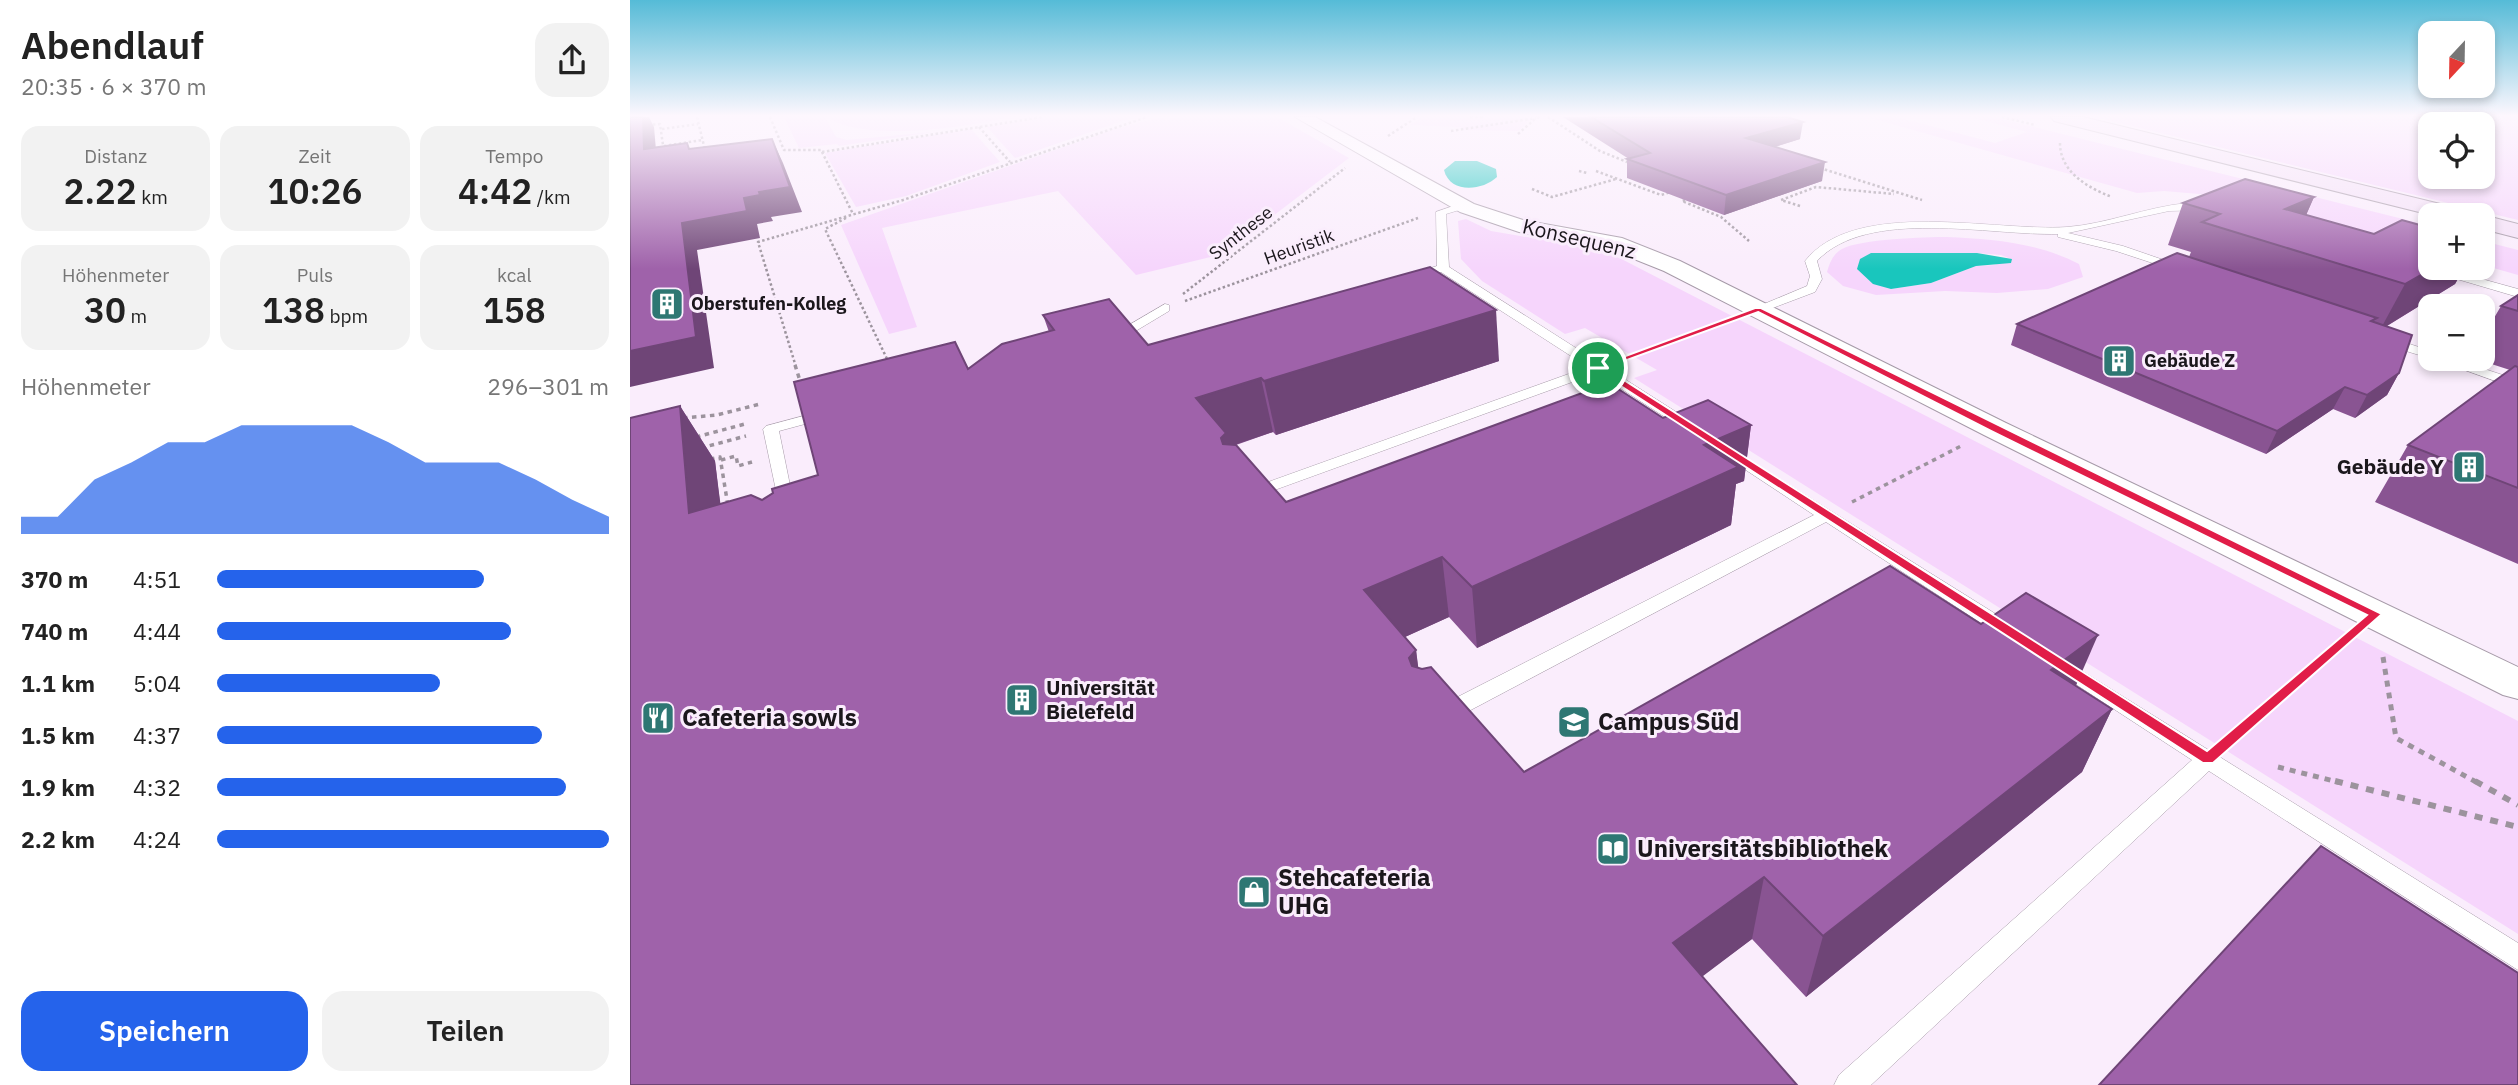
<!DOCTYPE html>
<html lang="de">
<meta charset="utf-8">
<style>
body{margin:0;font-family:"IBM Plex Sans",sans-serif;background:#f2f2f2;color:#222;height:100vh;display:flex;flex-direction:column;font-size:26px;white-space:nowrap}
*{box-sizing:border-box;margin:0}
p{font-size:23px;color:#767676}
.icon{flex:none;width:38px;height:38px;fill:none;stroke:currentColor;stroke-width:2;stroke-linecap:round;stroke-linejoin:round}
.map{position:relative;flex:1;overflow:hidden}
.sheet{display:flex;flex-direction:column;background:#fff;width:630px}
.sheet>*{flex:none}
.needle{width:46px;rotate:202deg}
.controls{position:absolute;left:1788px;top:21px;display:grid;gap:14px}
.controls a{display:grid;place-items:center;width:77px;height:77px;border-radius:14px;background:#fff;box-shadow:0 4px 10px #0003;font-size:35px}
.pin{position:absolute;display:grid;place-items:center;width:60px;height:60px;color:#fff;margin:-30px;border:4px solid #fff;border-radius:50%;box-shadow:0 2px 7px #0007}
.round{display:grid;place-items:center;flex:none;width:74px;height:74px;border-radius:21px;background:#f2f2f2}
.overview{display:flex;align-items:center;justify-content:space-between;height:119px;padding:0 21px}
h1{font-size:38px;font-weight:600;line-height:52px}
.figures{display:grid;grid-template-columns:repeat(3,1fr);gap:10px;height:119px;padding:7px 21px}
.figures div{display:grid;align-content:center;border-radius:18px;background:#f2f2f2;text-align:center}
.figures b{font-size:35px;font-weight:600}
.figures small{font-size:19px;font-weight:400}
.figures p{font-size:19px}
.chart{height:196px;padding:14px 21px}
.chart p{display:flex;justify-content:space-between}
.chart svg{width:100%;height:126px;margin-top:7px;fill:#2563eb;opacity:.7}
.cta{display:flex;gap:14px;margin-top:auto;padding:14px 21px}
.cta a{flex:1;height:80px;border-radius:21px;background:#2563eb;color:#fff;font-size:28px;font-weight:600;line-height:80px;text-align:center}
.cta a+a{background:#f2f2f2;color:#222}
ul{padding:0 21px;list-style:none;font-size:23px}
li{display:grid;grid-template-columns:112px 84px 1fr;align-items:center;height:52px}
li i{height:18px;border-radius:9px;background:#2563eb}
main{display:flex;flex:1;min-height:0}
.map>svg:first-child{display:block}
.green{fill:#f6d5fc;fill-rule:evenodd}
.water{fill:#19c6bd}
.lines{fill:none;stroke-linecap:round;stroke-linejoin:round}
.lane-casing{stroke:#a69aa8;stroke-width:1}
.street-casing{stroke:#a69aa8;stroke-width:2}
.secondary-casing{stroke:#a69aa8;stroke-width:2}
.path-far3{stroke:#9c939d;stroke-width:2.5;stroke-dasharray:2.5 2.5;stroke-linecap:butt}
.path-far2{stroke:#9c939d;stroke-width:3.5;stroke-dasharray:4.5 4.5;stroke-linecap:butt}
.path-far1{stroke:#9c939d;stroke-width:5;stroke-dasharray:6 6;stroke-linecap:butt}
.path{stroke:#9c939d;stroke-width:6;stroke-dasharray:8 8;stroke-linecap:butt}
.lane{fill:#fff;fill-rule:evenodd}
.street{fill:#fff;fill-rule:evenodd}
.secondary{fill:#f4e1f7;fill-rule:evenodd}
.wall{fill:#895492}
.shaded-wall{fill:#6f4577}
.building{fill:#9f62aa;stroke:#6f4577;stroke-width:2}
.route{fill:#e11d48;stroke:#fff;stroke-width:2;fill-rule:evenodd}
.labels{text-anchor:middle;stroke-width:6;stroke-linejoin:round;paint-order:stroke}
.far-street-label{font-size:18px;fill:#1b171c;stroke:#faedfc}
.far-poi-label{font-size:18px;font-weight:bold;fill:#1b171c;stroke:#faedfc;text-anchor:start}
.street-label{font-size:21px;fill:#1b171c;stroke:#faedfc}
.poi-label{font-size:21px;font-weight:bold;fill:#1b171c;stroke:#faedfc;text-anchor:end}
.near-poi-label{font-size:24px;font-weight:bold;fill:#1b171c;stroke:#faedfc;text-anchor:start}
</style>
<main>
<section class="sheet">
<div class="overview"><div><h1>Abendlauf</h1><p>20:35 · 6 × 370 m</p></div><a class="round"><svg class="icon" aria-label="share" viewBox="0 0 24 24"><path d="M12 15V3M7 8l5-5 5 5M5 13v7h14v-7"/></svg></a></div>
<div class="figures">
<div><p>Distanz</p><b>2.22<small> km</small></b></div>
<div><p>Zeit</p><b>10:26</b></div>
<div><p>Tempo</p><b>4:42<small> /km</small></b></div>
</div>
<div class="figures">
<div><p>Höhenmeter</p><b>30<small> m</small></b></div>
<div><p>Puls</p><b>138<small> bpm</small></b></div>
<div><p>kcal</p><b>158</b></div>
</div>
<div class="chart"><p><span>Höhenmeter</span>296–301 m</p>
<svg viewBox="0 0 160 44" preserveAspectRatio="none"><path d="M0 44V38L10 38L20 25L30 19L40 12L50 12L60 6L70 6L80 6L90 6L100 12L110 19L120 19L130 19L140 25L150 32L160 38V44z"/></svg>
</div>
<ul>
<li><b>370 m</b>4:51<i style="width:68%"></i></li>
<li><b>740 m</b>4:44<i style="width:75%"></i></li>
<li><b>1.1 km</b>5:04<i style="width:57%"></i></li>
<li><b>1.5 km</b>4:37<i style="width:83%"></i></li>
<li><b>1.9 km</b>4:32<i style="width:89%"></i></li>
<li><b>2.2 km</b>4:24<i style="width:100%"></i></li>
</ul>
<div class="cta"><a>Speichern</a><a>Teilen</a></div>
</section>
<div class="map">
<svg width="1888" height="1085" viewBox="0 0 1888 1085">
<rect width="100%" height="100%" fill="#faedfc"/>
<!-- green -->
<g class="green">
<polygon points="154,117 195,117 206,137 217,140 303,132 209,146 207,144 169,148"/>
<path d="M197 117H378C338 128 230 142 197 117Z"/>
<polygon points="416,117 504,117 385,158 357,127"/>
<polygon points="530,117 536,120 552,117 647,117 719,158 593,254 506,275 428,191 252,228 287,327 259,334 211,225 482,130"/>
<polygon points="793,117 901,117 898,118 900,120 888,131 835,130 830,127 780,125"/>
<polygon points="1237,117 1267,117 1365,143 1397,132 1340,117 1364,117 1801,226 1801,250 1581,195 1534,191 1507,193"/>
<path d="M1465 117H1888V220ZM1801 124H1853V177H1801Z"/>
<polygon points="341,129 370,162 276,196 226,207 195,153"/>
<polygon points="836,219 861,231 974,250 1888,721 1888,934 1004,378 1027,370 955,328 935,334 852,281 831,259 828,221"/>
<path d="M1317 237C1364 239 1408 243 1449 264L1453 277 1418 289 1367 293 1315 291 1246 295 1213 286 1197 272C1200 262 1203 254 1212 249 1230 239 1295 237 1317 237ZM1241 253H1347L1371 255 1381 259 1364 265 1346 266 1301 283 1261 289Z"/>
<polygon points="1853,241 1888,250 1888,275 1853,265"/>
</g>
<!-- water -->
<g class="water">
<path d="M825 161H847L866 169 867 177C852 191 820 194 814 170Z"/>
<polygon points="1241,253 1347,253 1382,259 1381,263 1346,266 1301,283 1261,289 1243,284 1227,269 1230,259"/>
</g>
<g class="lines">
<defs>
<g id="lane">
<polygon points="832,203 836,204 836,208 816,214 819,267 1065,424 1067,427 1065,430 1055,430 967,373 628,496 616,496 614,493 616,490 958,367 811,272 778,279 778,275 807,266 806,212"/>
<path d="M1557 203 1574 204 1579 207 1574 210 1539 211 1438 233 1493 246 1554 267V271L1550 272 1486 251 1428 237V234C1361 236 1237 207 1187 261L1192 279 1185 292 1132 312 1128 313 1122 309 1177 286 1180 276 1175 261C1226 197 1366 232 1437 227 1477 224 1516 207 1557 203Z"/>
<polygon points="1803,268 1812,268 1888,289 1888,297 1803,272"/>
<polygon points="535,304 539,305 539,311 489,341 484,342 477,338"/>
<polygon points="1755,336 1801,351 1802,359 1750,343 1748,340"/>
<polygon points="1804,359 1824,359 1888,380 1888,389"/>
<polygon points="196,410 203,414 201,417 149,431 165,510 163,514 151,514 133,429 136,426"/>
<polygon points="1095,445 1385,626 1388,631 1385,636 1371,636 1196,522 820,721 812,723 804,721 801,715 804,709 1184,515 1090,453 1087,450 1090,447"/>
<polygon points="1431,658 1888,943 1888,970 1579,771 1241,1085 1204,1085 1209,1075 1562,760 1424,670 1421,665 1424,660"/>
</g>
<polygon id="street" points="665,117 685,117 844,204 893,220 992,238 1050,261 1376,423 1888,667 1888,699 1873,695 1354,435 1034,271 979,249 889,232 830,212"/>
<g id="secondary">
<polygon points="1421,117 1453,117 1835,210 1838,215 1801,215 1424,121"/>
<polygon points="1852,215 1853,215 1888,224 1888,238 1853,229"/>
</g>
</defs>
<!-- lane casing -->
<use href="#lane" class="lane-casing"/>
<!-- street casing -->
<use href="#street" class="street-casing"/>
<!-- secondary casing -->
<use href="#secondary" class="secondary-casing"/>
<!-- path-far3 -->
<g class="path-far3">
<polyline points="67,117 75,150"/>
<polyline points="140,117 154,150 191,150 223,214"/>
<polyline points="840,117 854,117"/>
<polyline points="918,117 970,151 997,162"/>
<polyline points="1372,117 1405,125"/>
<polyline points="18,125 30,124 34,152"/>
<polyline points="349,127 380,162"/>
<polyline points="32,129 68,124"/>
<polyline points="821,131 906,118"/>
<polyline points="888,134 906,118 911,117"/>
<polyline points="758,136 787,117"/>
<path d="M1430 143C1430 172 1458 188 1482 197"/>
<polyline points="34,146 72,140"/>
<polyline points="192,152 412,117"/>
<polyline points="1190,168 1292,200"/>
<polyline points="949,171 957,173"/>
<polyline points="966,171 1031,195 1041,192"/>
<polyline points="902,189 922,197 986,179"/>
<polyline points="1060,199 1052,201 1091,217 1119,241"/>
<polyline points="1170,206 1151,200 1186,187 1264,194"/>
<polyline points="216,218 195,229 258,361"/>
<polyline points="553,294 715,168"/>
<polyline points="555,301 788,218"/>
<polyline points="998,357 1091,323"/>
<polyline points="166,367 128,242 273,200 517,117"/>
</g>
<!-- path-far2 -->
<g class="path-far2">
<polyline points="165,365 171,384"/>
<polyline points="53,418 87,415 130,404"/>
<polyline points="66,437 115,424"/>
<polyline points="71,448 116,436"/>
<polyline points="80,459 90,457 98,506"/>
<polyline points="91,460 106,456 108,466 122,462"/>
<polyline points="1222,502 1333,445"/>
</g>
<!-- path-far1 -->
<g class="path-far1">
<polyline points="1753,657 1766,738 1848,783"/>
<polyline points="1600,739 1716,640"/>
<polyline points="1648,767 1712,783"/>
</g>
<!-- path -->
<g class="path">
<polyline points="1705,781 1888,827"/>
<polyline points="1845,781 1888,805"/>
</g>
<!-- lane -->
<use href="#lane" class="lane"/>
<!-- street -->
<use href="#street" class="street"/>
<!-- secondary -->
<use href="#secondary" class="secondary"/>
</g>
<!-- wall -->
<g class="wall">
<polygon points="933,117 1071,117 1170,139 1145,147 1192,181 1094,215 997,178 997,159 999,159"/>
<polygon points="1684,197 1676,215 1801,268 1834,268 1825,284 1757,326 1769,373 1757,395 1725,418 1703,409 1636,454 1381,345 1387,324 1559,257 1561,252 1538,245 1553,203"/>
<polygon points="1888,295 1888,564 1745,502 1778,445 1880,370 1846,359 1853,359 1853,337 1871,306"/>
<polygon points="413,315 518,345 869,361 646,435 643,432 606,445 656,502 1033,418 1121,425 1114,481 1106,484 1101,525 847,648 819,617 775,637 786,650 788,668 894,772 1446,686 1482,709 1452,772 1176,997 1122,939 1072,976 0,1085 50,406 85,461 90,504 132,500 188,475 338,369 419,332"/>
</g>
<!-- shaded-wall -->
<g class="shaded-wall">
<polygon points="13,117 19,117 24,127 28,173 14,149"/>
<polygon points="1173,122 1170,139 1114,156 1116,138"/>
<polygon points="142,139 153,163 172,212 141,217 143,221 127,224 130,238 67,250 84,368 0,387 0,351 52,223 129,192"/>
<polygon points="1195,162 1192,181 1094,215 1096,195"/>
<polygon points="1684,197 1666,238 1655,209"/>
<polygon points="1803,268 1834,268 1825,284 1750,330 1775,284"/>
<polygon points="866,310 869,361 646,435 634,381"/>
<polygon points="1769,373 1757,395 1725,418 1737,395"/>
<polygon points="631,378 643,432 580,453 566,398"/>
<polygon points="1715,387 1703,409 1636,454 1647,431"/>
<polygon points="50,406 85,461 99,572 59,513"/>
<polygon points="1121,425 1114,481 1106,484 1101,525 847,648 842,587 1074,445"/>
<polygon points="812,557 819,617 744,651 734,590"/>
<polygon points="1468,635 1441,697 1421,670"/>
<polygon points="786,650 794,712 779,658"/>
<polygon points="1482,709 1452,772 1176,997 1193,936"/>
<polygon points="1134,877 1122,939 1036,1004 1043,943"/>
</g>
<!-- building -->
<g class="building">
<polygon points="0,117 13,117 14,149 57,143 59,149 142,139 160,187 129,192 130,195 114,198 117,211 52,223 66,337 0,351"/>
<polygon points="961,117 1157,117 1173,122 1116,138 1195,162 1096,195 997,159 1020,153"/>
<polygon points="1615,179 1684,197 1655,209 1744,234 1772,220 1801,228 1801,268 1803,268 1775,284 1572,222 1590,214 1553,203"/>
<polygon points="1547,253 1747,318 1741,321 1782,335 1769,373 1737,395 1715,387 1647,431 1387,324"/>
<polygon points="800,267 866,310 634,381 631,378 566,398 596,433 591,438 593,444 606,445 656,502 979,383 1033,418 1078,400 1121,425 1074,445 1108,467 842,587 812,557 734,590 786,650 779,658 782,666 792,669 801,667 894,772 1260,566 1351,624 1396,593 1468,635 1421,670 1482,709 1193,936 1134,877 1043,943 1167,1085 0,1085 0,418 50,406 59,513 121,495 132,500 143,493 142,489 188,475 164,382 325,342 338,369 372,344 424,330 413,315 479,299 518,345"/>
<polygon points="1888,295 1888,311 1871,306"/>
<polygon points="1885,366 1888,367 1888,488 1778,445"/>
<polygon points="1691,846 1888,973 1888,1085 1469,1085"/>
</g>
<!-- sky -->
<linearGradient id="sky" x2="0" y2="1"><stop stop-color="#55bbd7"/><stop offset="0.43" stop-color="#fdf7fe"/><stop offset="1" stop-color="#fdf7fe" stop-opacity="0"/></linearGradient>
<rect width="1888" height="269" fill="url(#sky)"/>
<!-- route -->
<path class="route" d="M1125 308H1131L1752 614 1583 763H1573L963 368ZM1128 312 1361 431 1737 615 1577 751 975 368Z"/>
<!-- icons -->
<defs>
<symbol id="building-square" viewBox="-11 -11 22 22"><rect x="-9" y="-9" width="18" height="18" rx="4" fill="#2e7773" stroke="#faedfc"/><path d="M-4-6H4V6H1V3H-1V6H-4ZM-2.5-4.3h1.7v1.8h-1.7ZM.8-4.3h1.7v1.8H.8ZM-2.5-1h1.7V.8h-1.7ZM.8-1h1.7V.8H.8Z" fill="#fff"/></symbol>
<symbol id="restaurant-square" viewBox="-11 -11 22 22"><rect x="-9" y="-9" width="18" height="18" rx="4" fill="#2e7773" stroke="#faedfc"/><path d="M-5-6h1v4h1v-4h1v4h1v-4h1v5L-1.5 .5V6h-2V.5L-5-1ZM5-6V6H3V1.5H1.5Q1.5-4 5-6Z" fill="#fff"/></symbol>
<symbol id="university-square" viewBox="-11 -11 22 22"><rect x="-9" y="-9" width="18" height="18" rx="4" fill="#2e7773" stroke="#faedfc"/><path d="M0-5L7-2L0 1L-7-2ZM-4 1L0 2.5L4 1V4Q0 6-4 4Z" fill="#fff"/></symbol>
<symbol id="library-square" viewBox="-11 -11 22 22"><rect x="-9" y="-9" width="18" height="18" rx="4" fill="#2e7773" stroke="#faedfc"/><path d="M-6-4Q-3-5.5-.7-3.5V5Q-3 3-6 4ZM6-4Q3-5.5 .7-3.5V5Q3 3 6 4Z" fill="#fff"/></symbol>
<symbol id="shop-square" viewBox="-11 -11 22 22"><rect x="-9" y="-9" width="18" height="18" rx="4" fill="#2e7773" stroke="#faedfc"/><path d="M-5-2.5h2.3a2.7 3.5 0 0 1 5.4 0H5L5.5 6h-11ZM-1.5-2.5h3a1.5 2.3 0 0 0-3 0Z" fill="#fff"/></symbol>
</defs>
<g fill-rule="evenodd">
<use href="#building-square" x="18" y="285" width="38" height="38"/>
<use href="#building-square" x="1470" y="342" width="38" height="38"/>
<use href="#building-square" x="1820" y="448" width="38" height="38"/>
<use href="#building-square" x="373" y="681" width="38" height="38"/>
<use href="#restaurant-square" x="9" y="699" width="38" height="38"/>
<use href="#university-square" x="925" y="703" width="38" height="38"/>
<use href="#library-square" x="964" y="830" width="38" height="38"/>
<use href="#shop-square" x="605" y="873" width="38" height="38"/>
</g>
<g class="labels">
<!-- far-street labels -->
<g class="far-street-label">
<text transform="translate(611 233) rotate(-38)" y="6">Synthese</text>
<text transform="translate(669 247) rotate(-20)" y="6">Heuristik</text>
</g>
<!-- far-poi labels -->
<g class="far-poi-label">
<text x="61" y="310">Oberstufen-Kolleg</text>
<text x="1514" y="367">Gebäude Z</text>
</g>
<!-- street labels -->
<g class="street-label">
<text transform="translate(949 239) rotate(13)" y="7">Konsequenz</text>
</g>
<!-- poi labels -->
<g class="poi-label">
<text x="1814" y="474">Gebäude Y</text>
<text x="416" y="695" text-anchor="start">Universität<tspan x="416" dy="24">Bielefeld</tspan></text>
</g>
<!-- near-poi labels -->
<g class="near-poi-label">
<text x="52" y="726">Cafeteria sowls</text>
<text x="968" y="730">Campus Süd</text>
<text x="1007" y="857">Universitätsbibliothek</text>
<text x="648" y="886">Stehcafeteria<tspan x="648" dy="28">UHG</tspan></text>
</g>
</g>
</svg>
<div class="controls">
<a><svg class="needle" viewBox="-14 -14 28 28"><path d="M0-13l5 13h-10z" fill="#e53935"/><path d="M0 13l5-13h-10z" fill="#767676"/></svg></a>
<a><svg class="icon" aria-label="locate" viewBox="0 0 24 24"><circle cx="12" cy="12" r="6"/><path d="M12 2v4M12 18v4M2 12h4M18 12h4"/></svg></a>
<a>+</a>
<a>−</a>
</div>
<div class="pin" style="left:968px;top:368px;background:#1e9e55"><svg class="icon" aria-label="arrive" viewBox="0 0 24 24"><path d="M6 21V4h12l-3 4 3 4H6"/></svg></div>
</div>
</main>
